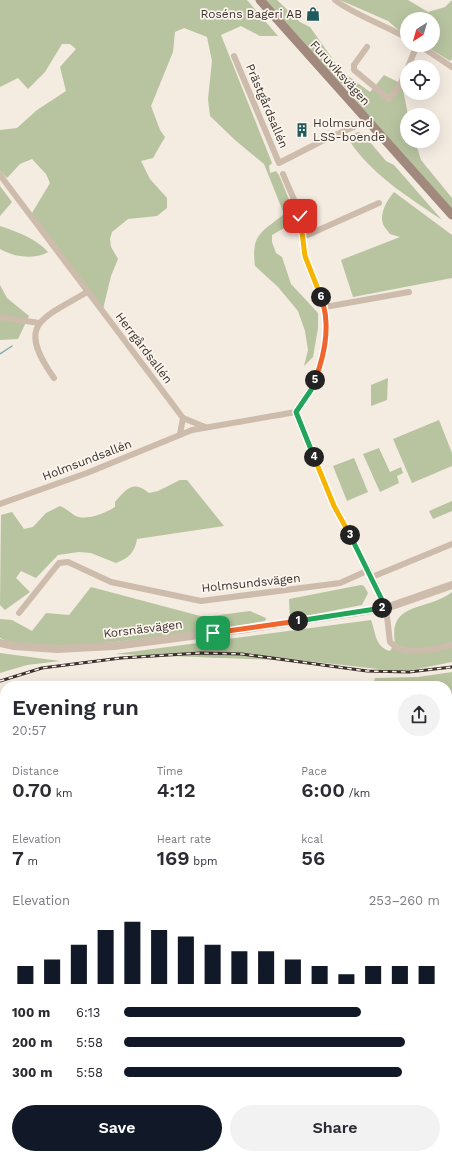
<!DOCTYPE html>
<meta charset="utf-8">
<style>
body{margin:0;font-family:"Work Sans",sans-serif;background:#f2f2f3;color:#2b2b33;height:100vh;display:flex;flex-direction:column;font-size:15px;white-space:nowrap}
*{box-sizing:border-box;margin:0}
p{font-size:13px;color:#7c7c81}
.icon{flex:none;width:22px;height:22px;fill:none;stroke:currentColor;stroke-width:2;stroke-linecap:round;stroke-linejoin:round}
.map{position:relative;flex:1;overflow:hidden}
.panel{position:absolute;left:0px;top:681px;width:452px;height:478px;display:flex;flex-direction:column;background:#fff;border-radius:16px 16px 0 0;box-shadow:0 4px 16px #0002}
.panel>*{flex:none}
.needle{width:26px;rotate:217deg}
.fabs{position:absolute;left:400px;top:12px;display:grid;gap:8px}
.fabs a{display:grid;place-items:center;width:40px;height:40px;border-radius:50%;background:#fff;box-shadow:0 4px 16px #0002;font-size:20px}
.pin{position:absolute;display:grid;place-items:center;width:34px;height:34px;color:#fff;margin:-17px;border-radius:8px;box-shadow:0 2px 6px #0006}
.km{position:absolute;width:20px;height:20px;margin:-10px;border-radius:50%;background:#222;color:#fff;font-size:11px;line-height:20px;text-align:center}
.round{display:grid;place-items:center;flex:none;width:42px;height:42px;border-radius:21px;background:#f2f2f3}
.head{display:flex;align-items:center;justify-content:space-between;height:68px;padding:0 12px}
h1{font-size:22px;font-weight:600;line-height:30px}
.figures{display:grid;grid-template-columns:repeat(3,1fr);gap:6px;height:68px;padding:4px 12px}
.figures div{display:grid;align-content:center}
.figures b{font-size:20px;font-weight:600}
.figures small{font-size:11px;font-weight:400}
.figures p{font-size:11px}
.chart{height:112px;padding:8px 12px}
.chart p{display:flex;justify-content:space-between}
.chart svg{width:100%;height:72px;margin-top:4px;stroke:#111827;stroke-width:6}
.cta{display:flex;gap:8px;margin-top:auto;padding:8px 12px}
.cta a{flex:1;height:46px;border-radius:24px;background:#111827;color:#fff;font-size:16px;font-weight:600;line-height:46px;text-align:center}
.cta a+a{background:#f2f2f3;color:#2b2b33}
ul{padding:0 12px;list-style:none;font-size:13px}
li{display:grid;grid-template-columns:64px 48px 1fr;align-items:center;height:30px}
li i{height:10px;border-radius:5px;background:#111827}
.map>svg:first-child{display:block}
.green{fill:#b8c4a0}
.water{fill:#7fb0b2}
.lines{fill:none;stroke-linecap:round;stroke-linejoin:round}
.stream{stroke:#7fb0b2;stroke-width:1.5}
.minor{stroke:#cdbbac;stroke-width:6}
.tertiary{stroke:#cdbbac;stroke-width:8}
.secondary{stroke:#a18a7d;stroke-width:9}
.rail-casing{stroke:#3b302b;stroke-width:3}
.rail{stroke:#fbf5ee;stroke-width:1.5;stroke-dasharray:4.5;stroke-linecap:butt}
.split-1-casing{stroke:#fff;stroke-width:8}
.split-2-casing{stroke:#fff;stroke-width:8}
.split-3-casing{stroke:#fff;stroke-width:8}
.split-4-casing{stroke:#fff;stroke-width:8}
.split-5-casing{stroke:#fff;stroke-width:8}
.split-6-casing{stroke:#fff;stroke-width:8}
.split-7-casing{stroke:#fff;stroke-width:8}
.split-1{stroke:#f0652b;stroke-width:5}
.split-2{stroke:#22a559;stroke-width:5}
.split-3{stroke:#22a559;stroke-width:5}
.split-4{stroke:#f5b400;stroke-width:5}
.split-5{stroke:#22a559;stroke-width:5}
.split-6{stroke:#f0652b;stroke-width:5}
.split-7{stroke:#f5b400;stroke-width:5}
.labels{text-anchor:middle;stroke-width:3.5;stroke-linejoin:round;paint-order:stroke}
.poi-label{font-size:12px;fill:#3b302b;stroke:#fbf5ee;text-anchor:end}
.street-label{font-size:12px;fill:#3b302b;stroke:#fbf5ee}
</style>
<div class="map">
<svg width="452" height="1159" viewBox="0 0 452 1159">
<rect width="100%" height="100%" fill="#f4ebe1"/>
<!-- green -->
<g class="green">
<path d="M0 0H247L278 36H260L241 26 221 35 272 163 269 166 270 173 276 171 279 175 295 214 291 224 272 235V242L276 253 282 257 291 284 318 313V328L313 357 304 366 308 350 305 331 298 311 278 287 255 266C251 234 261 233 284 214L264 164 235 140 210 116 208 99 212 61 207 37 184 28 175 32 173 52 151 106 160 130 165 137 153 158 141 161 150 179 167 198V208L157 216 128 219 112 232 110 239 111 247 118 259 111 276 103 309 32 213 50 183 46 174 32 159 20 164 7 178 0 171V130L17 128 37 110 66 91 60 67 76 49 70 44H62L45 72 28 89 18 78 0 87Z"/>
<path d="M263 0H277L300 22 310 27 341 71 370 92 384 75 402 84 408 115 407 141H415L421 160 452 198V211L368 117C358 102 346 84 330 76Z"/>
<polygon points="340,0 408,0 428,12 445,7 452,0 452,59 450,61 424,45 433,45 433,19 407,19 407,34 402,33 388,21"/>
<path d="M358 132 363 134 386 161 394 165 442 220C407 196 369 173 347 137Z"/>
<polygon points="0,186 12,202 0,216"/>
<path d="M394 192 452 235V278L353 297 341 260 400 237 390 234C388 231 384 227 383 224 379 213 388 199 394 192Z"/>
<path d="M0 226C18 232 35 238 48 252 35 260 13 257 0 249Z"/>
<polygon points="0,285 7,298 29,316 18,339 0,340"/>
<polygon points="388,378 387,400 371,406 371,385"/>
<polygon points="439,420 452,453 452,466 412,483 393,439"/>
<polygon points="379,448 390,472 401,467 403,473 397,476 399,483 380,492 363,454"/>
<polygon points="354,458 368,492 347,501 333,466"/>
<path d="M180 480H187L224 526 137 539C135 552 129 558 116 563L91 553 79 552 58 555 36 578 21 571 16 578 30 592 5 610 0 605 1 515 12 512 24 529 33 527 46 513 60 506C66 509 69 511 74 515 85 522 105 513 115 507V502C127 488 133 480 149 493L158 491Z"/>
<polygon points="452,501 452,511 433,519 429,511"/>
<polygon points="361,585 364,586 368,593 362,605 290,619 289,599"/>
<polygon points="91,587 204,617 250,611 266,618 265,621 205,631 115,642 58,647 13,644 0,638 0,619 12,620 32,631 46,613 69,615"/>
<path d="M452 592V662L412 670 396 671 307 661 115 654 371 620C376 633 375 647 390 651L395 643C388 601 426 612 452 592Z"/>
<polygon points="0,653 60,661 27,665 0,673"/>
<polygon points="452,672 452,690 447,690 447,686 397,686 396,684 374,681 375,678 418,677"/>
<polygon points="0,743 5,756 5,861 0,904"/>
<path d="M5 935V997C0 978 1 955 5 935Z"/>
<polygon points="0,1062 5,1065 5,1134 0,1132"/>
</g>
<!-- water -->
<g class="water">
<polygon points="447,757 452,757 452,841 447,845"/>
<polygon points="452,858 452,1159 0,1159 0,1132 5,1134 5,1154 43,1154 49,1157 51,1154 447,1154 447,861"/>
</g>
<g class="lines">
<!-- stream -->
<polyline class="stream" points="0,354 12,346"/>
<!-- minor -->
<g class="minor">
<path d="M335 0C354 15 385 25 407 38"/>
<polyline points="419,45 452,67"/>
<polyline points="367,47 354,65 354,70 389,99 398,88 407,71"/>
<polyline points="234,56 279,163 324,140 367,121"/>
<polyline points="408,67 417,45"/>
<polyline points="0,175 183,418"/>
<polyline points="303,237 379,203"/>
<polyline points="325,307 409,292"/>
<polyline points="0,317 39,323"/>
<path d="M54 378C15 323 42 319 87 292"/>
<path d="M296 412 334 506 372 577 386 608 390 642C404 658 434 649 452 645"/>
<polyline points="180,434 183,418 205,427"/>
<path d="M0 504 87 473 192 430 296 412C316 386 334 340 324 306 319 289 309 273 305 255 302 244 304 233 302 222 298 206 289 189 283 174"/>
<polyline points="372,577 452,544"/>
<polyline points="19,613 59,563 68,562 111,582 201,601 340,583 369,570"/>
<polyline points="447,692 452,692"/>
<polyline points="0,722 5,733"/>
<polyline points="0,749 5,745"/>
<polyline points="0,938 5,900"/>
<polyline points="0,999 5,1005"/>
</g>
<!-- tertiary -->
<polyline class="tertiary" points="0,643 14,646 57,649 114,646 246,629 386,608 452,585"/>
<!-- secondary -->
<polyline class="secondary" points="260,0 452,215"/>
<defs>
<polyline id="rail" points="0,681 42,668 121,658 200,653 242,654 367,671 409,672 452,667"/>
</defs>
<!-- rail casing -->
<use href="#rail" class="rail-casing"/>
<!-- rail -->
<use href="#rail" class="rail"/>
</g>
<g class="lines">
<defs>
<polyline id="split-1" points="213,633 298,621"/>
<polyline id="split-2" points="298,621 382,608"/>
<polyline id="split-3" points="350,535 386,608 382,608"/>
<polyline id="split-4" points="314,457 334,506 350,535"/>
<polyline id="split-5" points="314,457 296,412 311,390 315,380"/>
<path id="split-6" d="M315 380C325 354 331 324 321 297"/>
<polyline id="split-7" points="300,216 305,256 321,297"/>
</defs>
<!-- split-1 casing -->
<use href="#split-1" class="split-1-casing"/>
<!-- split-2 casing -->
<use href="#split-2" class="split-2-casing"/>
<!-- split-3 casing -->
<use href="#split-3" class="split-3-casing"/>
<!-- split-4 casing -->
<use href="#split-4" class="split-4-casing"/>
<!-- split-5 casing -->
<use href="#split-5" class="split-5-casing"/>
<!-- split-6 casing -->
<use href="#split-6" class="split-6-casing"/>
<!-- split-7 casing -->
<use href="#split-7" class="split-7-casing"/>
<!-- split-1 -->
<use href="#split-1" class="split-1"/>
<!-- split-2 -->
<use href="#split-2" class="split-2"/>
<!-- split-3 -->
<use href="#split-3" class="split-3"/>
<!-- split-4 -->
<use href="#split-4" class="split-4"/>
<!-- split-5 -->
<use href="#split-5" class="split-5"/>
<!-- split-6 -->
<use href="#split-6" class="split-6"/>
<!-- split-7 -->
<use href="#split-7" class="split-7"/>
</g>
<!-- icons -->
<defs>
<symbol id="shop-bare" viewBox="-9 -9 18 18"><path d="M-5-2.5h2.3a2.7 3.5 0 0 1 5.4 0H5L5.5 6h-11ZM-1.5-2.5h3a1.5 2.3 0 0 0-3 0Z" fill="#1f5a5e" stroke="#fbf5ee" stroke-width="2.5" paint-order="stroke"/></symbol>
<symbol id="building-bare" viewBox="-9 -9 18 18"><path d="M-4-6H4V6H1V3H-1V6H-4ZM-2.5-4.3h1.7v1.8h-1.7ZM.8-4.3h1.7v1.8H.8ZM-2.5-1h1.7V.8h-1.7ZM.8-1h1.7V.8H.8Z" fill="#1f5a5e" stroke="#fbf5ee" stroke-width="2.5" paint-order="stroke"/></symbol>
</defs>
<g fill-rule="evenodd">
<use href="#shop-bare" x="303" y="4" width="20" height="20"/>
<use href="#building-bare" x="292" y="120" width="20" height="20"/>
</g>
<g class="labels">
<!-- poi labels -->
<g class="poi-label">
<text x="302" y="18">Roséns Bageri AB</text>
<text x="313" y="127" text-anchor="start">Holmsund<tspan x="313" dy="14">LSS-boende</tspan></text>
</g>
<!-- street labels -->
<g class="street-label">
<text transform="translate(340 73) rotate(48)" y="4">Furuviksvägen</text>
<text transform="translate(267 106) rotate(67)" y="4">Prästgårdsallén</text>
<text transform="translate(144 348) rotate(53)" y="4">Herrgårdsallén</text>
<text transform="translate(87 460) rotate(-21)" y="4">Holmsundsallén</text>
<text transform="translate(251 583) rotate(-6)" y="4">Holmsundsvägen</text>
<text transform="translate(143 629) rotate(-7)" y="4">Korsnäsvägen</text>
</g>
</g>
</svg>
<div class="fabs">
<a><svg class="needle" viewBox="-14 -14 28 28"><path d="M0-13l5 13h-10z" fill="#e53935"/><path d="M0 13l5-13h-10z" fill="#7c7c81"/></svg></a>
<a><svg class="icon" aria-label="locate" viewBox="0 0 24 24"><circle cx="12" cy="12" r="6"/><path d="M12 2v4M12 18v4M2 12h4M18 12h4"/></svg></a>
<a><svg class="icon" aria-label="layers" viewBox="0 0 24 24"><path d="M12 4l9 5-9 5-9-5zM3 14l9 5 9-5"/></svg></a>
</div>
<div class="pin" style="left:213px;top:633px;background:#1e9e55"><svg class="icon" aria-label="arrive" viewBox="0 0 24 24"><path d="M6 21V4h12l-3 4 3 4H6"/></svg></div>
<div class="pin" style="left:300px;top:216px;background:#d93025"><svg class="icon" aria-label="check" viewBox="0 0 24 24"><path d="M5 12l5 5 9-10"/></svg></div>
<b class="km" style="left:298px;top:621px">1</b>
<b class="km" style="left:382px;top:608px">2</b>
<b class="km" style="left:350px;top:535px">3</b>
<b class="km" style="left:314px;top:457px">4</b>
<b class="km" style="left:315px;top:380px">5</b>
<b class="km" style="left:321px;top:297px">6</b>
<section class="panel">
<div class="head"><div><h1>Evening run</h1><p>20:57</p></div><a class="round"><svg class="icon" aria-label="share" viewBox="0 0 24 24"><path d="M12 15V3M7 8l5-5 5 5M5 13v7h14v-7"/></svg></a></div>
<div class="figures">
<div><p>Distance</p><b>0.70<small> km</small></b></div>
<div><p>Time</p><b>4:12</b></div>
<div><p>Pace</p><b>6:00<small> /km</small></b></div>
</div>
<div class="figures">
<div><p>Elevation</p><b>7<small> m</small></b></div>
<div><p>Heart rate</p><b>169<small> bpm</small></b></div>
<div><p>kcal</p><b>56</b></div>
</div>
<div class="chart"><p><span>Elevation</span>253–260 m</p>
<svg viewBox="0 0 160 44" preserveAspectRatio="none"><path d="M5 44V33M15 44V29M25 44V20M35 44V11M45 44V6M55 44V11M65 44V15M75 44V20M85 44V24M95 44V24M105 44V29M115 44V33M125 44V38M135 44V33M145 44V33M155 44V33"/></svg>
</div>
<ul>
<li><b>100 m</b>6:13<i style="width:75%"></i></li>
<li><b>200 m</b>5:58<i style="width:89%"></i></li>
<li><b>300 m</b>5:58<i style="width:88%"></i></li>
</ul>
<div class="cta"><a>Save</a><a>Share</a></div>
</section>
</div>
